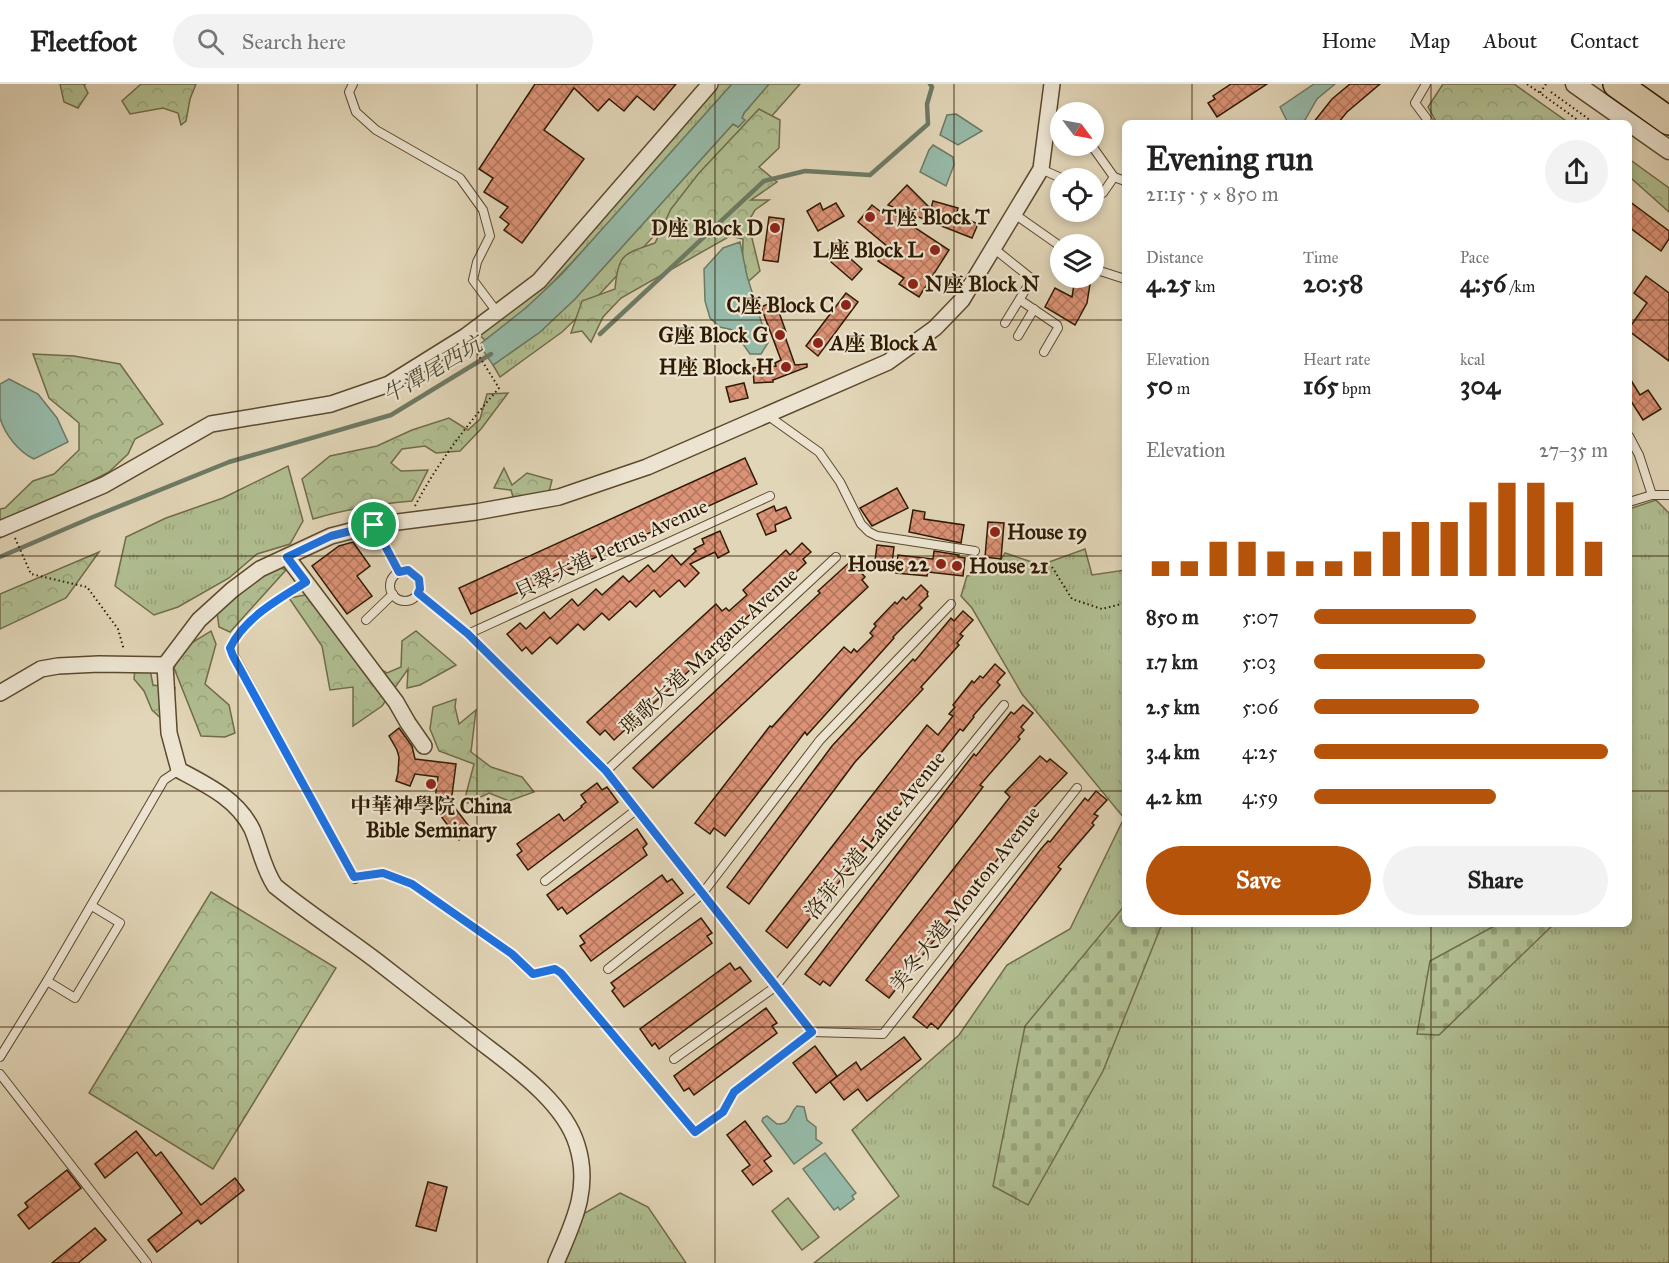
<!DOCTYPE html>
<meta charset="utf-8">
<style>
body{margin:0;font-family:"IM FELL Great Primer","Noto Serif TC",serif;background:#f2f2f2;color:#222;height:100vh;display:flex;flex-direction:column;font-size:22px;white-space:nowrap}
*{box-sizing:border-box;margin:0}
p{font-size:20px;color:#767676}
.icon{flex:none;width:33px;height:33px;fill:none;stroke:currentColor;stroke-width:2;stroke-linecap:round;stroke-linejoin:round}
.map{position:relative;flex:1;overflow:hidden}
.panel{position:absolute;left:1122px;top:36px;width:510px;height:807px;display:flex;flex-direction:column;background:#fff;border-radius:9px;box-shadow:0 3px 9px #0003}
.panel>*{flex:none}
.needle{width:39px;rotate:122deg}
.buttons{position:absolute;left:1050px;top:18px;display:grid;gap:12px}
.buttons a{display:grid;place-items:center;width:54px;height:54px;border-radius:50%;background:#fff;box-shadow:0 3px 9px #0003;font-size:30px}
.pin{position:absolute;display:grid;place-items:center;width:51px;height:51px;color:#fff;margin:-26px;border:3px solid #fff;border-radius:50%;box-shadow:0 2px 6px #0007}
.round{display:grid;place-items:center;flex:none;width:63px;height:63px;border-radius:32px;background:#f2f2f2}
.head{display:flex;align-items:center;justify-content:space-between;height:102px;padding:0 24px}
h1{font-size:33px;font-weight:800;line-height:45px}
.metrics{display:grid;grid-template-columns:repeat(3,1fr);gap:9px;height:102px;padding:6px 24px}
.metrics div{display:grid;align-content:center}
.metrics b{font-size:26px;font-weight:800}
.metrics small{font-size:16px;font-weight:400}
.metrics p{font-size:16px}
.chart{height:168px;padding:12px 24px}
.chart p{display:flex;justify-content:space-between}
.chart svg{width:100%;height:108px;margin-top:6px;stroke:#b45309;stroke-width:6}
.cta{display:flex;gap:12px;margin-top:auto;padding:12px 24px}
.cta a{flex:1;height:69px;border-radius:36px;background:#b45309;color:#fff;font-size:24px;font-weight:800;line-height:69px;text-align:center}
.cta a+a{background:#f2f2f2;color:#222}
ul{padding:0 24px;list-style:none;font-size:20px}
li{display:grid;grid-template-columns:96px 72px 1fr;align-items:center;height:45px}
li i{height:15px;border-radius:8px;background:#b45309}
header{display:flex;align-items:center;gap:36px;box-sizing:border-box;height:84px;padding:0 30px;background:#fff;border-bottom:2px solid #e0e0e0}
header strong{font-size:28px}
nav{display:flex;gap:33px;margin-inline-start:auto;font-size:21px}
.search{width:420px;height:54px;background:#f2f2f2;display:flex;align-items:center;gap:15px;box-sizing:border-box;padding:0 21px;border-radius:33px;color:#767676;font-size:22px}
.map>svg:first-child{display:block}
.grass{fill:url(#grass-tufts);stroke:#706c48;stroke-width:1.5}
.forest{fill:url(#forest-crowns);stroke:#706c48;stroke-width:1.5}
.cemetery{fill:url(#cemetery-stones);stroke:#706c48;stroke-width:1.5}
.pitch{fill:#b0be91;stroke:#706c48;stroke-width:1.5}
.water{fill:#96baa9;stroke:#6d7a65;stroke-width:1.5}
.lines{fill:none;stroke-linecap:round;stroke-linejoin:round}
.stream{stroke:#6d7a65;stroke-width:4.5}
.building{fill:url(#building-cross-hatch);stroke:#2f1a00;stroke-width:1.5}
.service-casing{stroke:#5c492e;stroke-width:10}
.minor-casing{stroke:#5c492e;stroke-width:18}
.tertiary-casing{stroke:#5c492e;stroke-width:21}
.motorway-casing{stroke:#2f1a00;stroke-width:30}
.path{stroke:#2f1a00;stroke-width:2;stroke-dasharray:1.5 3;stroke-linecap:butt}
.service{stroke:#ece4d1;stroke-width:8}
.minor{stroke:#ece4d1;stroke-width:15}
.tertiary{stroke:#ece4d1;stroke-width:18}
.motorway{stroke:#e2d6b8;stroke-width:27}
.route-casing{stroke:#fff;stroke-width:12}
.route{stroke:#1a73e8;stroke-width:8}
.grid{fill:none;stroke:#2f1a00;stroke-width:1.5;stroke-opacity:0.55}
.poi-dot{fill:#8f2418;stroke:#ece4d1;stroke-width:2}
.labels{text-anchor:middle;stroke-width:4.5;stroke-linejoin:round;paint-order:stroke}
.poi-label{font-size:21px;font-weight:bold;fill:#2f1a00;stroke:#ece4d1;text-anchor:end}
.street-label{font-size:21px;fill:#2f1a00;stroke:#ece4d1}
.water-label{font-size:22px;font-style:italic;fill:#4e4a33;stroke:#ece4d1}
</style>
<header>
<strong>Fleetfoot</strong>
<div class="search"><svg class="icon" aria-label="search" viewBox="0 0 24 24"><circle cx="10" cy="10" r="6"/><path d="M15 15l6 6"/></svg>Search here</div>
<nav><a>Home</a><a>Map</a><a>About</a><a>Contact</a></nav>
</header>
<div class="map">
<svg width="1669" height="1179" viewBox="0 0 1669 1179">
<defs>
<pattern id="grass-tufts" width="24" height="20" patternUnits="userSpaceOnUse" patternTransform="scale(1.5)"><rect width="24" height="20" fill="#b0be91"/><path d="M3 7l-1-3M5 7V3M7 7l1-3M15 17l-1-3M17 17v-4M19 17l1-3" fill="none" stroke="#98a37b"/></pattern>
<pattern id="forest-crowns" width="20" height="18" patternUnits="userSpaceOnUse" patternTransform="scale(1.5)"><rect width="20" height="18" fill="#b0be91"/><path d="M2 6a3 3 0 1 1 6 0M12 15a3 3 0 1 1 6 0" fill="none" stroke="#98a37b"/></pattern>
<pattern id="cemetery-stones" width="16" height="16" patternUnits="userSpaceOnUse" patternTransform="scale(1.5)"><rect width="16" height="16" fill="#b0be91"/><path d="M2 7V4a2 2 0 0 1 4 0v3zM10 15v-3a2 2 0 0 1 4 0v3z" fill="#98a37b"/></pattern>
<pattern id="building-cross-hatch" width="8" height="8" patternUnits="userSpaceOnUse" patternTransform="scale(1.5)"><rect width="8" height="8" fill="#db9276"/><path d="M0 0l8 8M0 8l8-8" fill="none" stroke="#b2765e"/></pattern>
</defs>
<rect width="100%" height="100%" fill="#e2d6b8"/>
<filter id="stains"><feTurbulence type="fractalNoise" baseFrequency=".00333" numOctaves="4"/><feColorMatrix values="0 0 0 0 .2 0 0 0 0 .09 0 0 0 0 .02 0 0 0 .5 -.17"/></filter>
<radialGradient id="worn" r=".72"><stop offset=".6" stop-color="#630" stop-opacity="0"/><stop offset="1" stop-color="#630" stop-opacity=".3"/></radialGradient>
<!-- grass -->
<g class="grass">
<path d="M716 0H732C690 47 649 94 607 140 569 182 532 224 485 256L477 249 503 229Z"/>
<polygon points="769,0 800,0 674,143 665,140 583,228 562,248 500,293 493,281 540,248 575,215 733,40 738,43 744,36 742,34 744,29"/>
<polygon points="288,382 303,437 290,460 257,470 229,494 178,523 154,531 115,502 126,453 166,434 223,414"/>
<path d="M1656 416 1669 429V1179H814L899 1112 852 1046 959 951 1007 881 1070 845 1124 734 1022 610 972 524 961 512 967 492C983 489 997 484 1005 469L1041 481 1085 465 1092 491 1125 486V840H1629V425Z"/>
<polygon points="620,1109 648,1123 686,1179 562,1179 585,1129"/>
</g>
<!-- forest -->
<g class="forest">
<polygon points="60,0 86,0 84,1 88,9 78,24 64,18"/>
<polygon points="141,0 196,0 190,15 186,37 181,41 178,29 163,24 130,30 122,17"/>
<polygon points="1443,0 1514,0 1569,39 1437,39 1428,23"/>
<path d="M759 25 780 36 779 64 759 83 777 98 751 116H769L755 126 748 138 760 187 742 203 743 155 730 152 621 214 603 233 591 258 582 247 571 249 582 217 615 205C618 169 624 170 655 159L671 125 699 89Z"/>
<polygon points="1629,75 1669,104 1669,128 1632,95 1629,97"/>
<polygon points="33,270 74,272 120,280 163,340 135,355 128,370 109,388 68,409 43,434 0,454 0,425 5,424 33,397 54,390 79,366 79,339 49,314"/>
<path d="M508 309 481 345 460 367 436 369 425 362 402 365 391 379 401 387 428 386 412 417C378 420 346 425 313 435L302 395 330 372 377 362 412 346 449 334 468 346 480 335 487 310Z"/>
<polygon points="504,384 512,401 527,389 552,396 549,408 514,416 511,406 494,404"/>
<polygon points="99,468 66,514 0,545 0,510"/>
<polygon points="276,482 286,486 230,548 219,543 217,528 245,488"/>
<polygon points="321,508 347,565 387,589 401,583 402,557 416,547 456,581 420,601 407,604 408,585 382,622 353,642 353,603 330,606 322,562 289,514"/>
<polygon points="211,547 216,560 205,600 229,621 235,649 225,653 201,652 174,584 183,564"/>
<polygon points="136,574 148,575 153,601 175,604 166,639 152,626 144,607 134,595"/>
<polygon points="456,615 455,623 459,640 476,626 471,668 491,683 522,693 534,708 509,717 489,709 468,719 464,718 474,680 439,667 430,645 433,623"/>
<polygon points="211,808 336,884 213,1085 89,1009"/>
</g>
<!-- cemetery -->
<g class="cemetery">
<polygon points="1125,821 1125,840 1162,840 1103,987 1028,1121 993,1102 1025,942"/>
<polygon points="1498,840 1554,840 1439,951 1417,950 1430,877"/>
</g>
<!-- pitch -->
<polygon class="pitch" points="788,1114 819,1153 802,1166 772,1127"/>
<!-- water -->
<g class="water">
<polygon points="732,0 769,0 744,29 742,34 745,36 738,43 733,40 575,215 540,248 493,281 479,261 527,223 562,190"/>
<polygon points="1314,0 1335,0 1317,15 1305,36 1300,39 1288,39 1280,23"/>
<polygon points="956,30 982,47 958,61 940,51 947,31"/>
<polygon points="933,61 953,73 954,81 946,102 920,88 929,66"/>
<polygon points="740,158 747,192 768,259 761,270 750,270 733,246 720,243 710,234 705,217 704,185 723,164"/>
<path d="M9 295 38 310 57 334 68 358 34 375C19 368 5 351 0 334 0 325 0 310 0 300Z"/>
<path d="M797 1022 804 1023 807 1036 816 1043V1055L822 1059 794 1080 762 1037 763 1034 767 1032 777 1040C792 1041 789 1029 797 1022Z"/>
<polygon points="825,1069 856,1109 852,1112 854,1115 840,1126 838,1123 834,1126 803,1085"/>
</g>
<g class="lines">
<!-- stream -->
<g class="stream">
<polyline points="600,250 764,97 805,87 870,91 928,40 927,20 932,3 930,0"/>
<polyline points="0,473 93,433 229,378 391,331 491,270"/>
</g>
</g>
<!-- building -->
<g class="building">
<polygon points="535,0 676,0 654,26 637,12 624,27 609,15 598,27 574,4 544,46 584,75 522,159 504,146 509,140 500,133 508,123 484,108 493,94 479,85"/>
<polygon points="1231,0 1267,0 1217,33 1208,19 1215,15 1213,12"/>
<polygon points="1350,0 1380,0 1347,28 1338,39 1313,39 1332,15"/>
<polygon points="907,101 931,125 933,117 958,124 956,131 978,140 972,154 888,121"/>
<polygon points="1629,117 1669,147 1669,155 1661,167 1629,143"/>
<polygon points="820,119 823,126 836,119 844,132 818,147 807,127"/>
<polygon points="872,121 881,128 885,124 949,166 919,213 899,200 904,194 878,177 888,163 858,138"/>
<polygon points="769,133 784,135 778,178 763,176"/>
<polygon points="834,160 862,185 852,196 824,172"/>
<polygon points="1646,192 1669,209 1669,277 1629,247 1629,244 1647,219 1634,209"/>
<polygon points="1075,194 1091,194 1087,219 1075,241 1045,223 1055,204 1072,213"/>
<polygon points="846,209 858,218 818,272 806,262"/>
<polygon points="775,217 786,248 782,244 795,281 807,280 807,283 773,296 773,298 754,299 753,284 776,282 775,279 781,276 761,223"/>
<polygon points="1629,293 1640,311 1648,306 1661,325 1643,336 1629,314"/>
<polygon points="744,299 748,314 730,318 726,303"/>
<polygon points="745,374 757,400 471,530 459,504"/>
<polygon points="897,404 908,424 872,442 860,424"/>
<polygon points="774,422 776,427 786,423 791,434 775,441 776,447 766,451 757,430"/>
<polygon points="913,426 925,428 924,435 964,441 961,459 909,448"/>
<polygon points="988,438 1004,439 1001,475 985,473"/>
<polygon points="720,447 729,468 718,474 715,468 690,480 699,489 685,503 679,496 660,513 654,506 636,523 630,517 609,536 602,529 584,546 578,540 557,560 550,553 532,570 526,563 522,567 507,550 520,539 526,545 544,528 550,535 572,515 578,522 596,505 602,511 623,492 629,498 648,481 654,488 672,471 681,481 696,467 694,465 704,460 702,455"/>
<polygon points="353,458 370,482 357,492 372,512 347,530 312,482 339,462"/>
<polygon points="802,459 811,468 803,475 806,479 614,656 605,646 600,651 587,638 716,520 722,527 726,524 729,527 747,511 743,506 769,482 786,466 790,471"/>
<polygon points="877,461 894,463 892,479 875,477"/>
<polygon points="934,467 959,471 958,473 965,474 963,492 928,488 927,492 896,489 898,471 933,475"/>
<polygon points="851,477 865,493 862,496 868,503 653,704 633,684 820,509 818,507"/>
<polygon points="921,501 928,508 927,510 928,512 919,521 922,524 893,553 894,554 807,651 805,648 725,752 714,744 710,750 695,739 770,642 772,643 844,563 851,569 854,565 857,568 873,552 870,549 876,542 874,540 895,518 897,520 903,513 906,516"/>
<polygon points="963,527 973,536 960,550 963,552 957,559 959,561 921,603 923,605 855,678 749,820 727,803 832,662 913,575 915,577 951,534 954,537"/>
<polygon points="995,580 1005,589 997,598 1000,601 973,632 974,633 963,647 960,645 787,864 766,847 927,641 938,651 953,632 949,630 955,623 953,621 972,597 974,599 980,592 983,594"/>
<polygon points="1023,621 1033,629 1021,643 1024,646 1018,653 1020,655 980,701 983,703 830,902 823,897 820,901 805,890 967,679 974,670 976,672 1011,628 1014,630"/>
<polygon points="399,644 412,662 415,675 456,680 451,719 472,746 459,756 434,723 438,693 415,690 410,702 396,697 398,689 399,673 397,666 389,652"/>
<polygon points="1040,672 1047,678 1050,675 1067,689 1027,731 1030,734 889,914 866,896 1010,713 1005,708"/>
<polygon points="597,699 602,706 607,703 618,718 528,786 517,771 522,767 517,760 559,730 564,737 582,723 581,722 586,718 581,711"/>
<polygon points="1096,707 1107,716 1094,730 1098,732 1092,739 1094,741 1058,783 1061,785 938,945 931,939 927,944 913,933 1041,765 1048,757 1050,758 1085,714 1088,717"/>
<polygon points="637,745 647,760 643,764 647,771 567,830 562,823 558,826 547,811"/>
<polygon points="662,791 667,798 672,795 683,809 591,877 580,862 585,859 580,852"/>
<polygon points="701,834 712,849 707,852 712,859 624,923 612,907 615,904 611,899"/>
<polygon points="730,879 735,886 740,883 751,897 659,965 655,959 652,962 640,945"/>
<polygon points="766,924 777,939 772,942 777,949 694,1011 689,1004 684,1007 674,992"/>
<polygon points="904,953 921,975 867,1017 858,1005 844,1016 830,998 856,978 861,986"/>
<polygon points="815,962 837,992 816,1009 793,979"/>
<polygon points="745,1037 771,1072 764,1077 772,1087 753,1101 742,1087 750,1081 727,1051"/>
<polygon points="136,1047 156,1072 161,1068 201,1121 235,1094 244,1106 201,1140 198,1136 157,1168 148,1156 182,1129 137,1068 105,1094 95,1080"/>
<polygon points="67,1086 81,1104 29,1145 18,1131 28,1123 25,1119"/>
<polygon points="428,1098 447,1103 436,1147 416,1142"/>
<polygon points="95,1144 106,1156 78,1179 52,1179"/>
</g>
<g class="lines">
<defs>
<g id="service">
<polyline points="353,0 349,8 356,28 376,46 460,94 483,126 490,152 477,178 473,196 497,228"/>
<polyline points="1426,0 1415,19 1430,39"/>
<polyline points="1046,40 1060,42"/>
<polyline points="1092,62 1114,93 1125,97"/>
<polyline points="1041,85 1061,94"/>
<polyline points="1094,110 1103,109 1114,93"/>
<polyline points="1013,129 1060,162"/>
<polyline points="992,163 1032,195 1005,239"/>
<polyline points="1094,183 1100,187 1125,195"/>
<polyline points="1020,216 1057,241 1058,244 1044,268"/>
<polyline points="1018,252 1034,225"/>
<polyline points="767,331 819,368 840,398 861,440 869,448 877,452 975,467"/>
<polyline points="1629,352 1639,371 1652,411"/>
<polyline points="1629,418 1652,411 1669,411"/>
<polyline points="374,441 399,488"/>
<circle cx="405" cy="502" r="15"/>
<path d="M307 498C279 515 244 534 230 564L355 795"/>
<polyline points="418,509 468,550 606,687 812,948 883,950 1077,704"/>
<polyline points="366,536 393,510"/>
<polyline points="468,550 770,412"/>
<polyline points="606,687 836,473"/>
<polyline points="545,797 636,726"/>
<polyline points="608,885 702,810 820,656 951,520"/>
<polyline points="47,897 75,914 120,839 92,822"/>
<polyline points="0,973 47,897 164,696 179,686"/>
<polyline points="674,975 775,903 1004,621"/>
<polyline points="0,990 147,1179"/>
<polyline points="695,1048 723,1028 733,1008 812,948"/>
</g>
<g id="minor">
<polyline points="0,445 104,401 211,340 331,320 389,300 466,252 539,197 710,0"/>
<polyline points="287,473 396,618 408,639 424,662"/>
<polyline points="165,581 199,536 232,506 260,485 331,452 374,441 476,428 559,413 647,383 888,278 935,244 962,216 1041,85 1052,0"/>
<path d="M165 581 169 649 179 686C207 701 237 715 252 745 260 764 263 784 275 802 308 829 344 852 378 878 408 901 438 925 468 948 504 977 563 1014 577 1061 591 1105 573 1139 556 1179"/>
<polyline points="0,609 41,585 58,582 99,580 165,581"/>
</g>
<polyline id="tertiary" points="1575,0 1669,66"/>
<polyline id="motorway" points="1617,0 1669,37"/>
</defs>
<!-- service casing -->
<use href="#service" class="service-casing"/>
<!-- minor casing -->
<use href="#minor" class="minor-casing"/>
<!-- tertiary casing -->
<use href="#tertiary" class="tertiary-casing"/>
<!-- motorway casing -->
<use href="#motorway" class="motorway-casing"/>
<!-- path -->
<g class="path">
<polyline points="1527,0 1540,9"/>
<polyline points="1546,0 1540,9 1582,39"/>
<polyline points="1551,8 1594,39"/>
<path d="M415 422C438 378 467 341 499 304L474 264"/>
<polyline points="15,454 31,490 87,503 118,545 124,566"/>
<polyline points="1052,483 1072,515 1102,525 1125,519"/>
<polyline points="366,791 383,789 412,800 512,870 533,890 555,885 561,889 688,1040"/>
</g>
<!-- service -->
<use href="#service" class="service"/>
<!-- minor -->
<use href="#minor" class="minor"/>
<!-- tertiary -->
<use href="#tertiary" class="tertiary"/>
<!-- motorway -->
<use href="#motorway" class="motorway"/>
</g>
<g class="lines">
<defs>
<path id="route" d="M374 441 399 488 408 486 419 495 420 505 418 509 468 550 606 687 812 948 734 1008 723 1028 695 1048 561 889 555 885 533 890 512 870 412 800 383 789 354 793 233 572 230 564C244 534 279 515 306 498L287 473 331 452Z"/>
</defs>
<!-- route casing -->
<use href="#route" class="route-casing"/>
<!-- route -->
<use href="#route" class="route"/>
</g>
<!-- grid -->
<path class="grid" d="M238 0V1179M477 0V1179M715 0V1179M954 0V1179M1192 0V39M1431 0V39M0 236H1125M1629 236H1669M0 472H1125M1629 472H1669M0 707H1125M1629 707H1669M1192 840V1179M1431 840V1179M0 943H1669"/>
<!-- markers -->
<g class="poi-dot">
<circle cx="870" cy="133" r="6"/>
<circle cx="775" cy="144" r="6"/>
<circle cx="935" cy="166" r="6"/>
<circle cx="913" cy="200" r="6"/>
<circle cx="846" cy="221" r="6"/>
<circle cx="780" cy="251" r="6"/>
<circle cx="818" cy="259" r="6"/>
<circle cx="786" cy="283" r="6"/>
<circle cx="995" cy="448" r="6"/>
<circle cx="941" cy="480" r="6"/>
<circle cx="957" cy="482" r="6"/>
<circle cx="431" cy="700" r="6"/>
</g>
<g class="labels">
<!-- poi labels -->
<g class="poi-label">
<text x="882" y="140" text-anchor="start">T座 Block T</text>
<text x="763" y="151">D座 Block D</text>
<text x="923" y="173">L座 Block L</text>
<text x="925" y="207" text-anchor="start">N座 Block N</text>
<text x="834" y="228">C座 Block C</text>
<text x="768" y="258">G座 Block G</text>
<text x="830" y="266" text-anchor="start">A座 Block A</text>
<text x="774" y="290">H座 Block H</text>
<text x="1007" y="455" text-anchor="start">House 19</text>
<text x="929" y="487">House 22</text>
<text x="969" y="489" text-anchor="start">House 21</text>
<text x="431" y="729" text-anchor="middle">中華神學院 China<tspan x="431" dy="24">Bible Seminary</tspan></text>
</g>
<!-- street labels -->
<g class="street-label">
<text transform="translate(611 465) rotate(-25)" y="7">貝翠大道 Petrus Avenue</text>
<text transform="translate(709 567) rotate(-43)" y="7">瑪歌大道 Margaux Avenue</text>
<text transform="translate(875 751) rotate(-51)" y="7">洛菲大道 Lafite Avenue</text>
<text transform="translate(965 815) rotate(-52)" y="7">美冬大道 Mouton Avenue</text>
</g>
<!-- water labels -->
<g class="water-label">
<text transform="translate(432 285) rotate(-30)" y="8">牛潭尾西坑</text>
</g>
</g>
<rect width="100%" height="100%" filter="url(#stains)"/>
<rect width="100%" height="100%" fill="url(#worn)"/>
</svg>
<div class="buttons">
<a><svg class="needle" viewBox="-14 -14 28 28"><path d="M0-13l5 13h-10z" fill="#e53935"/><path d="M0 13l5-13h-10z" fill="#767676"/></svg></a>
<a><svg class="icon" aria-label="locate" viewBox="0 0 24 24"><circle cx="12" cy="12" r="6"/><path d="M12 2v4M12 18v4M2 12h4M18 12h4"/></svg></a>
<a><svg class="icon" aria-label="layers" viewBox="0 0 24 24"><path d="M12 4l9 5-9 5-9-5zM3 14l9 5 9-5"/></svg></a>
</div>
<div class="pin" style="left:374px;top:441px;background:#1e9e55"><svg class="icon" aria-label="arrive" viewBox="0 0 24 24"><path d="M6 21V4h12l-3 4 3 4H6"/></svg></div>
<section class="panel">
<div class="head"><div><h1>Evening run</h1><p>21:15 · 5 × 850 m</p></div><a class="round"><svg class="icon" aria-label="share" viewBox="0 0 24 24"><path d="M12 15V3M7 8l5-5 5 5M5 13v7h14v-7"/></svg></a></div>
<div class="metrics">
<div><p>Distance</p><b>4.25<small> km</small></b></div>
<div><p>Time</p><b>20:58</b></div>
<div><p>Pace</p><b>4:56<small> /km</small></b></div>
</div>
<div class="metrics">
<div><p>Elevation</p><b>50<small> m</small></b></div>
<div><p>Heart rate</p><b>165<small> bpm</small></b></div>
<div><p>kcal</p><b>304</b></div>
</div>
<div class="chart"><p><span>Elevation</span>27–35 m</p>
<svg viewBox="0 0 160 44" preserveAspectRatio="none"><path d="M5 44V38M15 44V38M25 44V30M35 44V30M45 44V34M55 44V38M65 44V38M75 44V34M85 44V26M95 44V22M105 44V22M115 44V14M125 44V6M135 44V6M145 44V14M155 44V30"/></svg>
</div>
<ul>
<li><b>850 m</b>5:07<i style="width:55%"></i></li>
<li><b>1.7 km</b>5:03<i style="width:58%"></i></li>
<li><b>2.5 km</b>5:06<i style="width:56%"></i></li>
<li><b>3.4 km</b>4:25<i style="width:100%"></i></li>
<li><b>4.2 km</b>4:59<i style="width:62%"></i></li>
</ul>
<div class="cta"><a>Save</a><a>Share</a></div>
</section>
</div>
